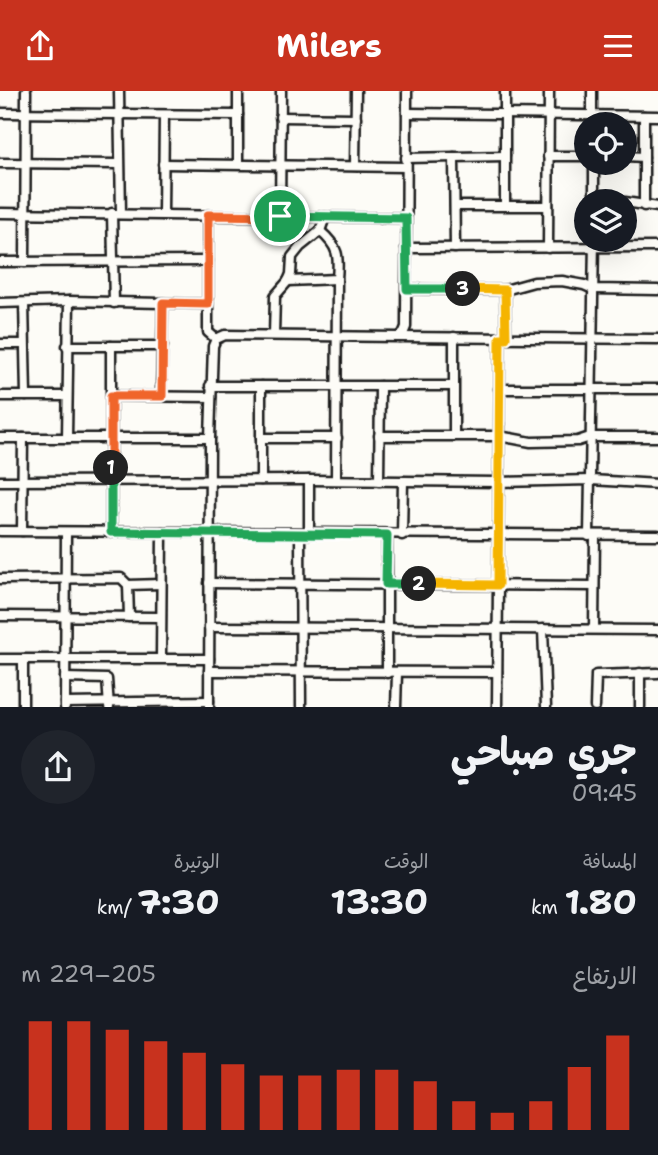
<!DOCTYPE html>
<html lang="ar">
<meta charset="utf-8">
<style>
body{margin:0;font-family:"Shantell Sans","Playpen Sans Arabic",sans-serif;background:#20242c;color:#f1f3f6;direction:rtl;height:100vh;display:flex;flex-direction:column;font-size:26px;white-space:nowrap}
*{box-sizing:border-box;margin:0}
p{font-size:23px;color:#9ea1a6}
.icon{flex:none;width:38px;height:38px;fill:none;stroke:currentColor;stroke-width:2;stroke-linecap:round;stroke-linejoin:round}
.map{position:relative;height:616px;overflow:hidden;direction:ltr}
.side{display:flex;flex-direction:column;background:#171b24;flex:1}
.side>*{flex:none}
.tools{position:absolute;left:574px;top:21px;display:grid;gap:14px}
.tools a{display:grid;place-items:center;width:63px;height:63px;border-radius:50%;background:#171b24;box-shadow:0 7px 28px #0002;font-size:35px}
.pin{position:absolute;display:grid;place-items:center;width:60px;height:60px;color:#fff;margin:-30px;border:4px solid #fff;border-radius:50%;box-shadow:0 2px 7px #0007}
.km{position:absolute;width:35px;height:35px;margin:-18px;border-radius:50%;background:#222;color:#fff;font-size:19px;line-height:35px;text-align:center}
.round{display:grid;place-items:center;flex:none;width:74px;height:74px;border-radius:37px;background:#20242c}
.overview{display:flex;align-items:center;justify-content:space-between;height:119px;padding:0 21px}
h1{font-size:38px;font-weight:700;line-height:52px}
.stats{display:grid;grid-template-columns:repeat(3,1fr);gap:10px;height:119px;padding:7px 21px}
.stats div{display:grid;align-content:center}
.stats b{font-size:35px;font-weight:700}
.stats small{font-size:19px;font-weight:400}
.stats p{font-size:19px}
.chart{height:196px;padding:14px 21px}
.chart p{display:flex;justify-content:space-between}
.chart svg{width:100%;height:126px;margin-top:7px;stroke:#c8321e;stroke-width:6}
header{display:flex;justify-content:space-between;align-items:center;height:91px;padding:0 21px;background:#c8321e;color:#fff;font-size:32px;font-weight:700}
.map>svg:first-child{display:block}
.lines{fill:none;stroke-linecap:round;stroke-linejoin:round}
.minor-casing{stroke:#1c1c1c;stroke-width:13}
.minor{stroke:#fdfcf7;stroke-width:8}
.split-1-casing{stroke:#fff;stroke-width:14}
.split-2-casing{stroke:#fff;stroke-width:14}
.split-3-casing{stroke:#fff;stroke-width:14}
.split-4-casing{stroke:#fff;stroke-width:14}
.split-1{stroke:#f0652b;stroke-width:9}
.split-2{stroke:#22a559;stroke-width:9}
.split-3{stroke:#f5b400;stroke-width:9}
.split-4{stroke:#22a559;stroke-width:9}
</style>
<header><svg class="icon" aria-label="menu" viewBox="0 0 24 24"><path d="M4 6h16M4 12h16M4 18h16"/></svg>Milers<svg class="icon" aria-label="share" viewBox="0 0 24 24"><path d="M12 15V3M7 8l5-5 5 5M5 13v7h14v-7"/></svg></header>
<div class="map">
<svg width="658" height="616" viewBox="0 0 658 616">
<rect width="100%" height="100%" fill="#fdfcf7"/>
<filter id="ink" filterUnits="userSpaceOnUse"><feTurbulence type="fractalNoise" baseFrequency=".0143" numOctaves="2"/><feDisplacementMap in="SourceGraphic" scale="14" xChannelSelector="R" yChannelSelector="G"/><feConvolveMatrix kernelMatrix="1 2 1 2 8 2 1 2 1" color-interpolation-filters="sRGB"/></filter>
<g filter="url(#ink)">
<g class="lines">
<defs>
<g id="minor">
<polyline points="119,0 121,123"/>
<polyline points="0,22 238,24"/>
<polyline points="407,22 658,25"/>
<polyline points="592,23 592,0"/>
<polyline points="280,26 356,27"/>
<polyline points="548,65 586,65"/>
<polyline points="625,65 644,66"/>
<polyline points="454,66 455,157"/>
<polyline points="406,67 505,65"/>
<polyline points="0,72 119,73"/>
<polyline points="163,73 406,76"/>
<polyline points="238,73 238,0"/>
<polyline points="355,75 356,0"/>
<polyline points="594,110 594,72"/>
<polyline points="625,111 658,116"/>
<polyline points="505,114 505,0"/>
<polyline points="455,115 548,115"/>
<polyline points="644,115 644,25"/>
<polyline points="0,122 406,127"/>
<polyline points="112,122 114,212"/>
<polyline points="163,124 164,24"/>
<polyline points="208,124 208,241 216,248"/>
<polyline points="280,125 281,0"/>
<polyline points="406,157 658,156"/>
<polyline points="548,157 549,0"/>
<polyline points="0,171 208,170"/>
<polyline points="25,171 26,0"/>
<path d="M288 190 337 188C339 165 339 156 320 140"/>
<polyline points="407,198 505,199 534,191 562,190 584,194 593,198 658,199"/>
<polyline points="505,199 506,247"/>
<polyline points="0,212 69,210 208,213"/>
<polyline points="24,212 26,305"/>
<polyline points="274,244 275,205 288,190 291,183 292,166 300,156 320,140 325,126"/>
<polyline points="399,246 658,248"/>
<polyline points="454,246 454,345"/>
<polyline points="0,253 24,253"/>
<polyline points="67,255 163,255"/>
<polyline points="111,255 111,441"/>
<polyline points="210,295 453,295"/>
<polyline points="261,295 261,389"/>
<polyline points="499,298 658,298"/>
<polyline points="0,305 67,305"/>
<polyline points="111,305 211,306"/>
<polyline points="161,305 163,212"/>
<polyline points="379,345 499,345 531,351 578,350 590,346 658,346"/>
<polyline points="0,347 210,347"/>
<polyline points="67,347 69,210"/>
<polyline points="261,347 337,347"/>
<polyline points="309,389 309,443"/>
<polyline points="336,389 337,188"/>
<polyline points="0,390 309,389 498,391 591,389 658,393"/>
<polyline points="379,390 380,295"/>
<polyline points="0,440 658,444"/>
<polyline points="22,440 23,347"/>
<polyline points="300,443 301,616"/>
<polyline points="387,444 387,582"/>
<polyline points="402,444 403,390"/>
<polyline points="589,445 594,149"/>
<polyline points="0,488 121,487 128,494 129,526"/>
<polyline points="209,492 594,495"/>
<polyline points="128,494 161,493"/>
<polyline points="0,525 160,526"/>
<polyline points="209,536 658,539"/>
<polyline points="543,538 546,616"/>
<polyline points="594,538 595,445"/>
<polyline points="161,567 162,441"/>
<polyline points="0,568 209,568"/>
<polyline points="23,568 23,616"/>
<polyline points="209,580 497,581"/>
<polyline points="65,587 107,588 109,616"/>
<polyline points="65,612 209,610"/>
<polyline points="65,616 66,441"/>
<polyline points="209,616 210,347 213,255 216,248 225,244 399,246 403,243 406,236 407,0"/>
<polyline points="396,616 397,582"/>
<polyline points="497,616 500,247"/>
<polyline points="595,616 596,584 658,582"/>
<polyline points="640,616 640,582"/>
</g>
</defs>
<!-- minor casing -->
<use href="#minor" class="minor-casing"/>
<!-- minor -->
<use href="#minor" class="minor"/>
</g>
</g>
<g class="lines" filter="url(#ink)">
<defs>
<polyline id="split-1" points="111,377 111,305 162,305 163,212 208,213 208,124 280,125"/>
<polyline id="split-2" points="111,377 111,441 387,444 386,493 419,493"/>
<polyline id="split-3" points="419,493 498,494 500,247 506,247 505,199 463,198"/>
<polyline id="split-4" points="280,125 406,127 407,198 463,198"/>
</defs>
<!-- split-1 casing -->
<use href="#split-1" class="split-1-casing"/>
<!-- split-2 casing -->
<use href="#split-2" class="split-2-casing"/>
<!-- split-3 casing -->
<use href="#split-3" class="split-3-casing"/>
<!-- split-4 casing -->
<use href="#split-4" class="split-4-casing"/>
<!-- split-1 -->
<use href="#split-1" class="split-1"/>
<!-- split-2 -->
<use href="#split-2" class="split-2"/>
<!-- split-3 -->
<use href="#split-3" class="split-3"/>
<!-- split-4 -->
<use href="#split-4" class="split-4"/>
</g>
</svg>
<div class="tools">
<a><svg class="icon" aria-label="locate" viewBox="0 0 24 24"><circle cx="12" cy="12" r="6"/><path d="M12 2v4M12 18v4M2 12h4M18 12h4"/></svg></a>
<a><svg class="icon" aria-label="layers" viewBox="0 0 24 24"><path d="M12 4l9 5-9 5-9-5zM3 14l9 5 9-5"/></svg></a>
</div>
<div class="pin" style="left:280px;top:125px;background:#1e9e55"><svg class="icon" aria-label="arrive" viewBox="0 0 24 24"><path d="M6 21V4h12l-3 4 3 4H6"/></svg></div>
<b class="km" style="left:111px;top:377px">1</b>
<b class="km" style="left:419px;top:493px">2</b>
<b class="km" style="left:463px;top:198px">3</b>
</div>
<section class="side">
<div class="overview"><div><h1>جري صباحي</h1><p>09:45</p></div><a class="round"><svg class="icon" aria-label="share" viewBox="0 0 24 24"><path d="M12 15V3M7 8l5-5 5 5M5 13v7h14v-7"/></svg></a></div>
<div class="stats">
<div><p>المسافة</p><b>1.80<small> km</small></b></div>
<div><p>الوقت</p><b>13:30</b></div>
<div><p>الوتيرة</p><b>7:30<small> /km</small></b></div>
</div>
<div class="chart"><p><span>الارتفاع</span>205–229 m</p>
<svg viewBox="0 0 160 44" preserveAspectRatio="none"><path d="M5 44V6M15 44V6M25 44V9M35 44V13M45 44V17M55 44V21M65 44V25M75 44V25M85 44V23M95 44V23M105 44V27M115 44V34M125 44V38M135 44V34M145 44V22M155 44V11"/></svg>
</div>
</section>
